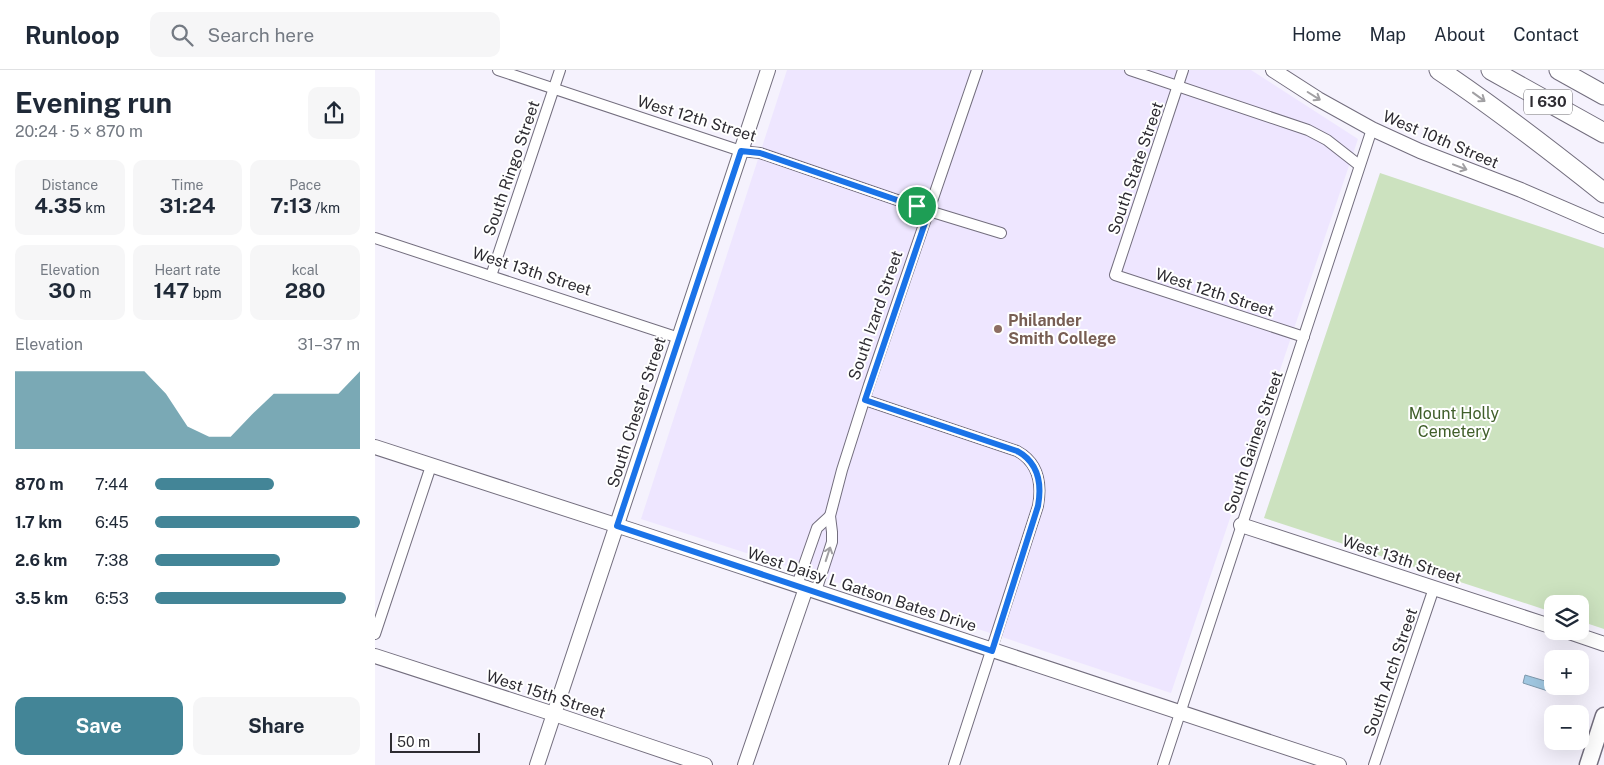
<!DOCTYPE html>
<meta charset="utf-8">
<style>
body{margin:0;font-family:"Public Sans",sans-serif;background:#f6f6f7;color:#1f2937;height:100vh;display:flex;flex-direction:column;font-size:19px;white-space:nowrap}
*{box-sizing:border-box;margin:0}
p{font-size:16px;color:#747a83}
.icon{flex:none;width:28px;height:28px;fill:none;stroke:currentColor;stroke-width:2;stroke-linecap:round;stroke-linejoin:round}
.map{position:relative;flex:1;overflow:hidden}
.panel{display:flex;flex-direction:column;background:#fff;width:375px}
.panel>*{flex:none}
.fabs{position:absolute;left:1169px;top:525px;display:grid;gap:10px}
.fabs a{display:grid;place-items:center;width:45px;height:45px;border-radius:10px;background:#fff;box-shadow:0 5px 20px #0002;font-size:25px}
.scale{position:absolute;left:15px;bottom:12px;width:90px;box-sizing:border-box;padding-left:5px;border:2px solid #2e2c32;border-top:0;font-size:14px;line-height:18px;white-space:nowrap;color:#2e2c32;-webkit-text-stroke:4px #fff;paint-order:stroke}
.pin{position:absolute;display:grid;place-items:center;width:42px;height:42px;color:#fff;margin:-21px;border:2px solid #fff;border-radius:50%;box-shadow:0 1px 5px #0007}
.round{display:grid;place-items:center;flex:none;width:52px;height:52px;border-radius:10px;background:#f6f6f7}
.headline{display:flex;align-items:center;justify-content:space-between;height:85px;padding:0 15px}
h1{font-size:28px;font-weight:700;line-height:38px}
.stats{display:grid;grid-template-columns:repeat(3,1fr);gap:8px;height:85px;padding:5px 15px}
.stats div{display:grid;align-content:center;border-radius:10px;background:#f6f6f7;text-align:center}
.stats b{font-size:21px;font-weight:700}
.stats small{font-size:14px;font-weight:400}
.stats p{font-size:14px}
.chart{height:140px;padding:10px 15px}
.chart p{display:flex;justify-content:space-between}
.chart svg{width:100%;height:90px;margin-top:5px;fill:#438597;opacity:.7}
.button{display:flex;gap:10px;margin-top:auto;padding:10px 15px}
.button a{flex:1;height:58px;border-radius:10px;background:#438597;color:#fff;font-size:20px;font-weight:700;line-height:58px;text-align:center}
.button a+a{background:#f6f6f7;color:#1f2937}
ul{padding:0 15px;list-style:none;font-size:16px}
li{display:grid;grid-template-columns:80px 60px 1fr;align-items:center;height:38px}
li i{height:12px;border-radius:6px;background:#438597}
header{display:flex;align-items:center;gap:30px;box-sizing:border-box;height:70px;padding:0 25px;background:#fff;border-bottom:1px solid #e0e1e3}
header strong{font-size:24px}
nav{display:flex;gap:28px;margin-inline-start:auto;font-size:18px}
.search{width:350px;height:45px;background:#f6f6f7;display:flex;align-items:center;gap:12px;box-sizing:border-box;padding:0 18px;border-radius:10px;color:#747a83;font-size:19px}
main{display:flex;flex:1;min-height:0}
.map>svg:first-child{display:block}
.built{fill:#eee6ff}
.green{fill:#cce2bf}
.water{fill:#a0c7e1;stroke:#7e98ac}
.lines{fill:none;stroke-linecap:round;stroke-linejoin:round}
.street-casing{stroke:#736e7e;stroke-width:12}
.secondary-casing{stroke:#736e7e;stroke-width:16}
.primary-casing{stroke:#736e7e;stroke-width:19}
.highway-casing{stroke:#736e7e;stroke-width:21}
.street{stroke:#fff;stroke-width:10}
.secondary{stroke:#fff;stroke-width:14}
.primary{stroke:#fff;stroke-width:16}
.highway{stroke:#fff;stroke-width:19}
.oneway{stroke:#a1a0a3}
.route-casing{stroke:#fff;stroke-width:10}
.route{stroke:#1a73e8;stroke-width:6}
.education-dot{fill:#8d6e63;stroke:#fff;stroke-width:2}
.labels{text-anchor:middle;stroke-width:4;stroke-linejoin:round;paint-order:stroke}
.shield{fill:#fff;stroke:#6d6b70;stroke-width:1}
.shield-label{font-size:15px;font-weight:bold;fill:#2e2c32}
.street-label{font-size:16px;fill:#2e2c32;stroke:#fff}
.education-label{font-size:16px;font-weight:bold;fill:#785e54;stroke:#fff;text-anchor:start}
.park-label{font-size:16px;fill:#415f2b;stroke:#fff}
</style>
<header>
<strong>Runloop</strong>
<div class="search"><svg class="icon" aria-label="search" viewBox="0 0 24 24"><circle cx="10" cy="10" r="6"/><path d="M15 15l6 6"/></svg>Search here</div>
<nav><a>Home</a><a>Map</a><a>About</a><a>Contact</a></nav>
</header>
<main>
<section class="panel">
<div class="headline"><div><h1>Evening run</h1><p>20:24 · 5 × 870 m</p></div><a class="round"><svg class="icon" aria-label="share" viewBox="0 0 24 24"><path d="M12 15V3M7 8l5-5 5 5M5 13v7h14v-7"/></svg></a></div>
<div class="stats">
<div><p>Distance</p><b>4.35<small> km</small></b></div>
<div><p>Time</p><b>31:24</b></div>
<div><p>Pace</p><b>7:13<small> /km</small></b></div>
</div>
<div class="stats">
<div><p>Elevation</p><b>30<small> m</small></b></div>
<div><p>Heart rate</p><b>147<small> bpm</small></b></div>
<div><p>kcal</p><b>280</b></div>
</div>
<div class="chart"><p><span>Elevation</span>31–37 m</p>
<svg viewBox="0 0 160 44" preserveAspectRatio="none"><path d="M0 44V6L10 6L20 6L30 6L40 6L50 6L60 6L70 17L80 33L90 38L100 38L110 27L120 17L130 17L140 17L150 17L160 6V44z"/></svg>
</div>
<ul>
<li><b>870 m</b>7:44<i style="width:58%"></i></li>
<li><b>1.7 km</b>6:45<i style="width:100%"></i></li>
<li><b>2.6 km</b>7:38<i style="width:61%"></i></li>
<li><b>3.5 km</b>6:53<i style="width:93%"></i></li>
</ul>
<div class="button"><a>Save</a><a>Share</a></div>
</section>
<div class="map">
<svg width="1229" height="695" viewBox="0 0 1229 695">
<rect width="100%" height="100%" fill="#f5f2fd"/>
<!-- built -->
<polygon class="built" points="412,0 876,0 983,69 796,623 455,510 266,449"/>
<!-- green -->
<polygon class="green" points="1005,103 1229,178 1229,559 1205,551 1205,534 1178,534 1177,542 889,448"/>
<!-- water -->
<polygon class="water" points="1150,605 1177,613 1176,622 1148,613"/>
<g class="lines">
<defs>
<g id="street">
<polyline points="123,0 366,81 385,83 554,141 626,163"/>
<polyline points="755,0 933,60 952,70 984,95"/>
<polyline points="808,0 740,205 929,267"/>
<polyline points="0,168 304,268"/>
<polyline points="116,206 185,0"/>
<path d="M490 330 642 381C664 393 667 414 663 436L579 695"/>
<polyline points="422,515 442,458 455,446"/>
<polyline points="441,521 457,472 457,462 455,446 467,400 494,315 602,0"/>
<polyline points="0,564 56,396"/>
<polyline points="788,695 997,59"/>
<polyline points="999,695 1059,518"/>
</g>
<g id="secondary">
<polyline points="898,0 943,29 997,59 1045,81 1146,120 1229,156"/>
<polyline points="0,377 259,461 964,695"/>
<polyline points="866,455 1178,557"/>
<polyline points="1191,561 1229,574"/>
<polyline points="0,586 179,644 330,695"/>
<polyline points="162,695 393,0"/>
<polyline points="370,695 431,518"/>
</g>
<polyline id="primary" points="1213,695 1229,646"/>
<g id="highway">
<path d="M1064 0C1121 38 1175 80 1229 123"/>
<polyline points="1116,0 1229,63"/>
<polyline points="1184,0 1229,25"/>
</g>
</defs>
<!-- street casing -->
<use href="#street" class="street-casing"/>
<!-- secondary casing -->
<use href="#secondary" class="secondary-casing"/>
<!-- primary casing -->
<use href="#primary" class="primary-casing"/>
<!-- highway casing -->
<use href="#highway" class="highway-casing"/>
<!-- street -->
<use href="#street" class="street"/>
<!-- secondary -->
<use href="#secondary" class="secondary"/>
<!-- primary -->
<use href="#primary" class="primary"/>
<!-- highway -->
<use href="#highway" class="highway"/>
</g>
<!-- one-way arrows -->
<defs><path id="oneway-shaft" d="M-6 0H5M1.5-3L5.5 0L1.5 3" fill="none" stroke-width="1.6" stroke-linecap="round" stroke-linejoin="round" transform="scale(1.25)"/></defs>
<g class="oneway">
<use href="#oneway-shaft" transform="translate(939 26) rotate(32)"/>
<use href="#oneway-shaft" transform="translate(1104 27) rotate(36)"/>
<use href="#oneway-shaft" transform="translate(1085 97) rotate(21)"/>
<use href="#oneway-shaft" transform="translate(453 484) rotate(-72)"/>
</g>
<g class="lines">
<defs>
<path id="route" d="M366 81 385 83 554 141 490 330 642 381C664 393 667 414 663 436L617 581 242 456Z"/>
</defs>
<!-- route casing -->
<use href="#route" class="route-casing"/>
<!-- route -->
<use href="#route" class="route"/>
</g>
<!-- markers -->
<circle class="education-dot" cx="623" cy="259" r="5"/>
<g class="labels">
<!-- shield labels -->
<rect class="shield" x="1149" y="19.5" width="48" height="25" rx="4"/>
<g class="shield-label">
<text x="1173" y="37">I 630</text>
</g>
<!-- street labels -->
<g class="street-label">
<text transform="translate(322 48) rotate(17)" y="6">West 12th Street</text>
<text transform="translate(1066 69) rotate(23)" y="6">West 10th Street</text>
<text transform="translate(136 98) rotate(-71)" y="6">South Ringo Street</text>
<text transform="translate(760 98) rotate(-71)" y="6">South State Street</text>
<text transform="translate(157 201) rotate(18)" y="6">West 13th Street</text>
<text transform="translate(840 222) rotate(18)" y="6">West 12th Street</text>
<text transform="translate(500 245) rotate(-71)" y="6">South Izard Street</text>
<text transform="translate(261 342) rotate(-72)" y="6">South Chester Street</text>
<text transform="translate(878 372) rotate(-71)" y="6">South Gaines Street</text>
<text transform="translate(1027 489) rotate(18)" y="6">West 13th Street</text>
<text transform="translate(487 519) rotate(18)" y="6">West Daisy L Gatson Bates Drive</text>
<text transform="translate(1015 602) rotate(-71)" y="6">South Arch Street</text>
<text transform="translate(171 624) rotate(18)" y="6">West 15th Street</text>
</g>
<!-- education labels -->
<g class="education-label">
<text x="633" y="256">Philander<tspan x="633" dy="18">Smith College</tspan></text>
</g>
<!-- park labels -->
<g class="park-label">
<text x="1079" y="349">Mount Holly<tspan x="1079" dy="18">Cemetery</tspan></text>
</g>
</g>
</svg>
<div class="fabs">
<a><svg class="icon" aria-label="layers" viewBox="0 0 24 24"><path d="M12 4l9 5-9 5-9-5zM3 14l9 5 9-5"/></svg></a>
<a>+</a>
<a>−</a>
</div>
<div class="scale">50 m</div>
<div class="pin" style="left:542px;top:136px;background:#1e9e55"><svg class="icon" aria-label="arrive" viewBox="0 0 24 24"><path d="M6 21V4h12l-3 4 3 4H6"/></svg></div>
</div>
</main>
